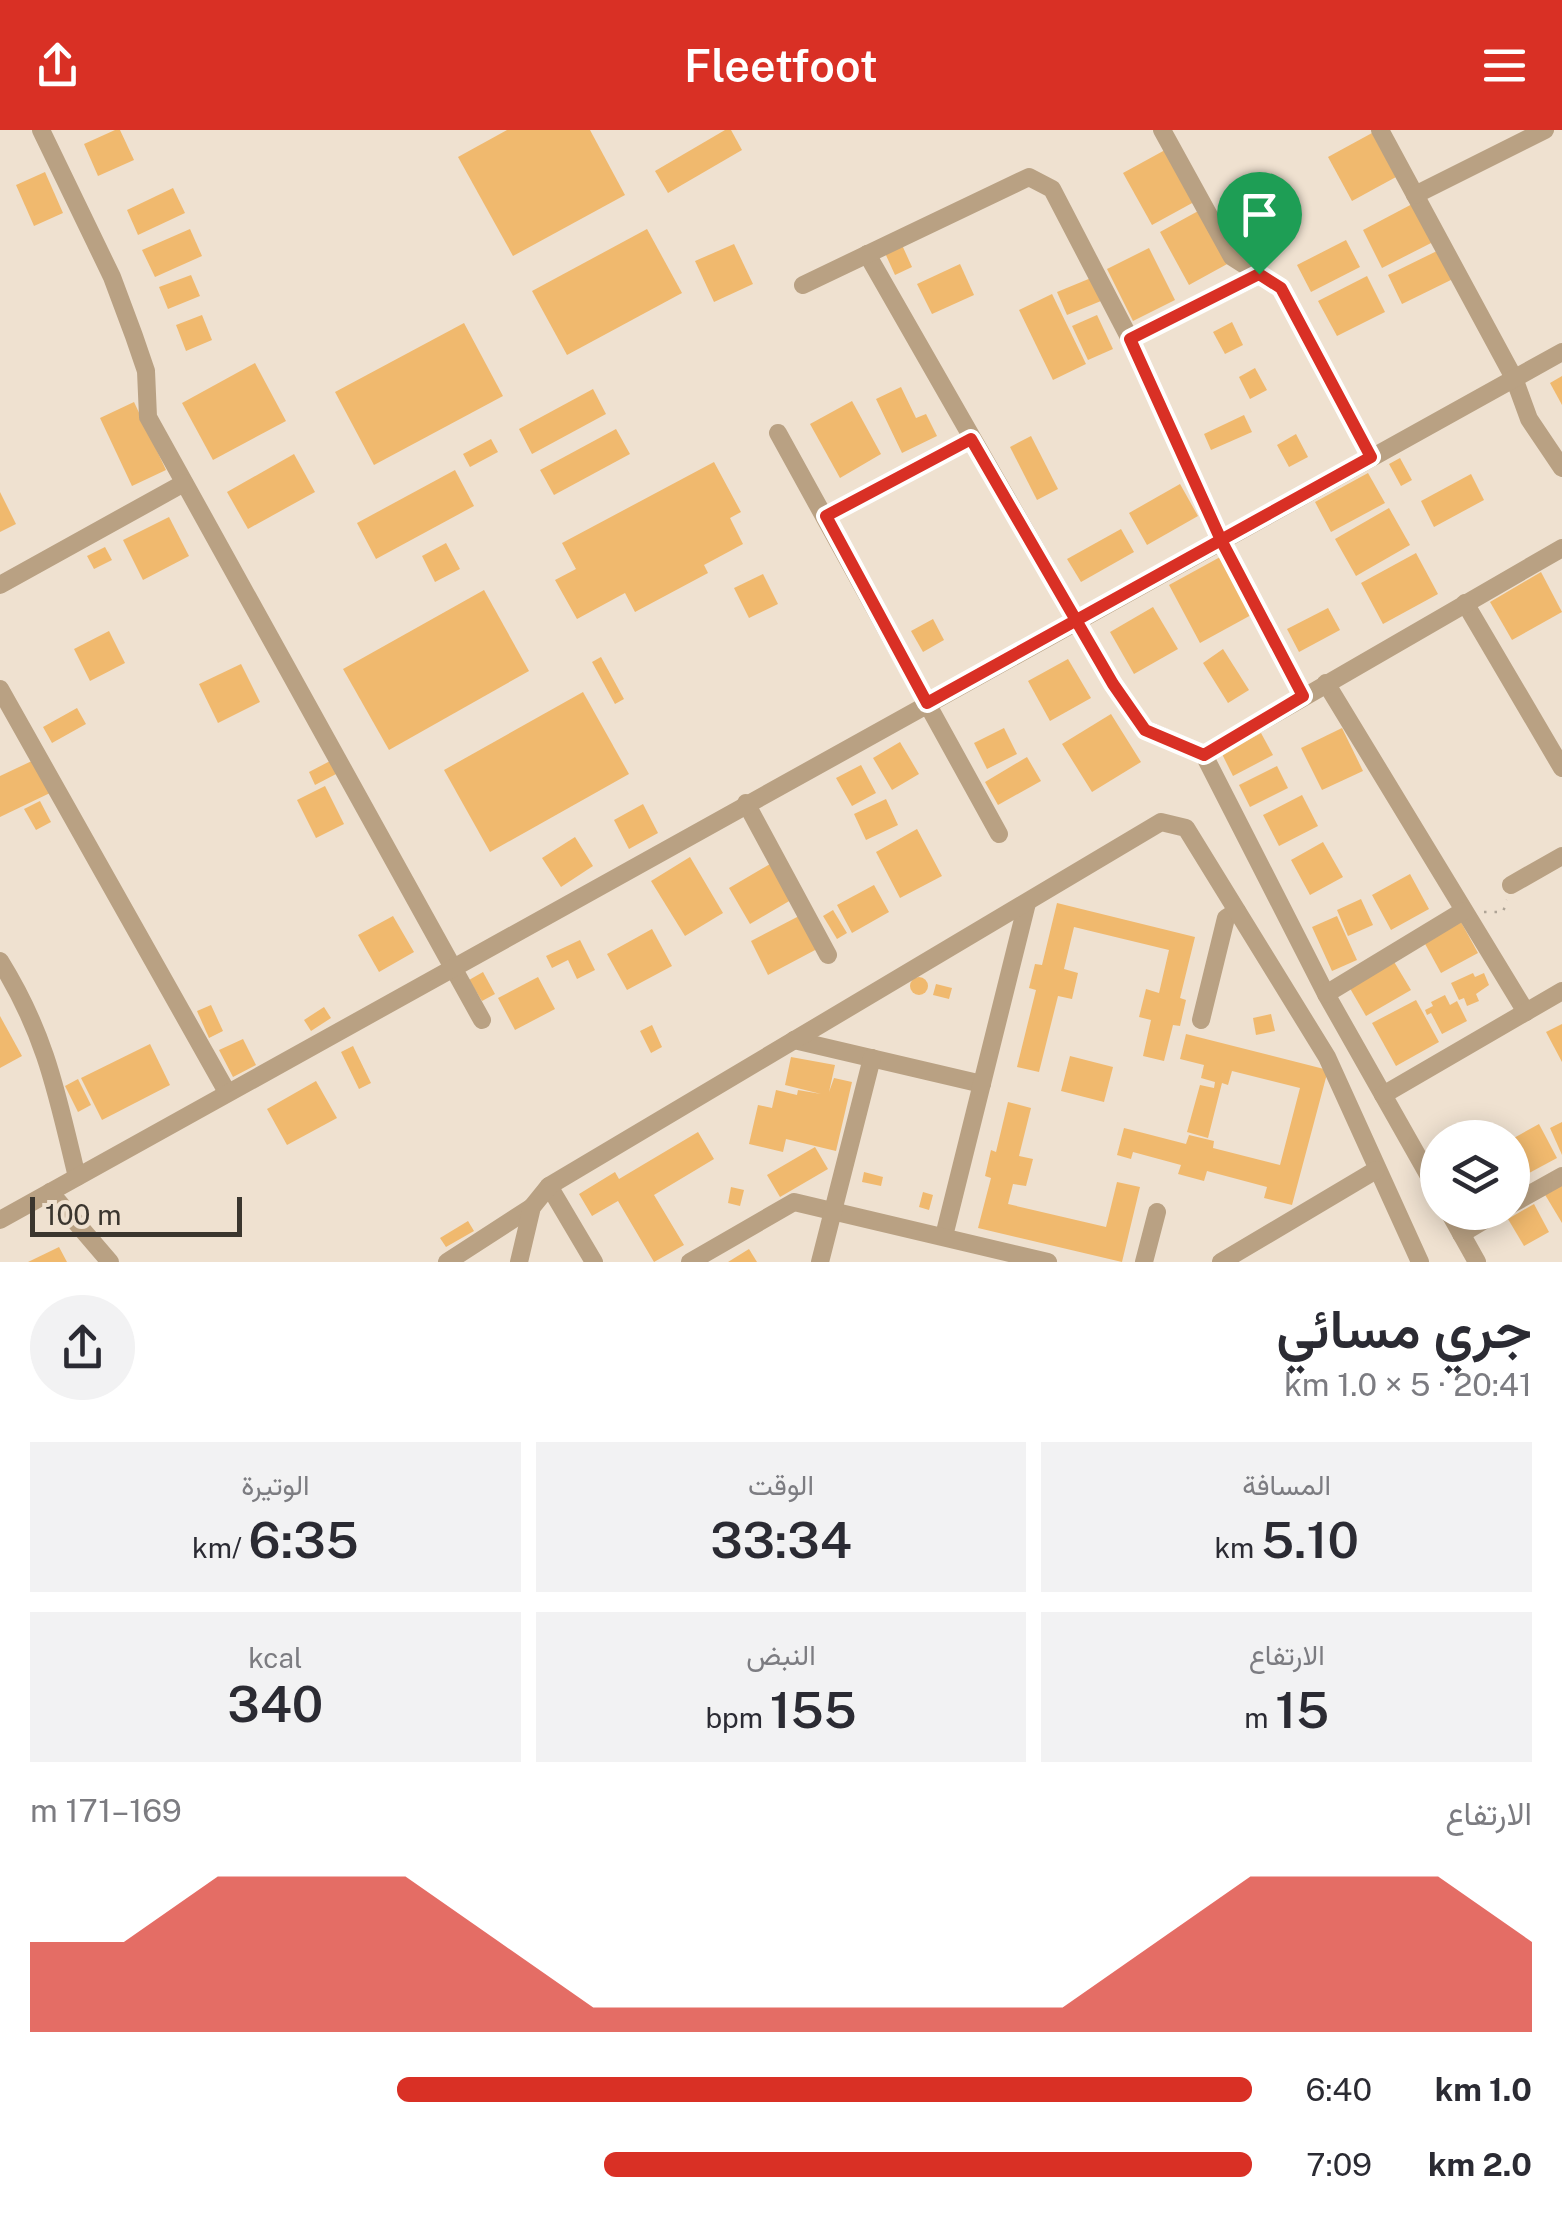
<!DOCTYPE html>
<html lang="ar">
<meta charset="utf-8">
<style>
body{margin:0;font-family:"Public Sans",Vazirmatn,sans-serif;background:#f2f2f3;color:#2b2b33;direction:rtl;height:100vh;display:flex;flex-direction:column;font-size:38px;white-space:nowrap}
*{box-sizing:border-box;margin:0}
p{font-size:32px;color:#7c7c81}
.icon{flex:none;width:55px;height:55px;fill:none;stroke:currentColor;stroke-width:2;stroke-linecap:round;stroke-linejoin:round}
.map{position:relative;height:1132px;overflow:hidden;direction:ltr}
.drawer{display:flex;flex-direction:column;background:#fff;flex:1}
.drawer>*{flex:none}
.buttons{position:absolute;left:1420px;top:990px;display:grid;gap:20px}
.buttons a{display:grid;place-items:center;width:110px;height:110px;border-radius:50%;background:#fff;box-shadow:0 5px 25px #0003;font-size:50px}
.scale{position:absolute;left:30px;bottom:25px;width:212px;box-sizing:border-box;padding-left:10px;border:5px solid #3b362f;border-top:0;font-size:28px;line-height:35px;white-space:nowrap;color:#3b362f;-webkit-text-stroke:8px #efe1d0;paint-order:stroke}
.pin{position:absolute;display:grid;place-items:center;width:85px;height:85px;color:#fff;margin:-102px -42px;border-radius:50% 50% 50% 0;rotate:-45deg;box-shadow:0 0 10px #0007}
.pin .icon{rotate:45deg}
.round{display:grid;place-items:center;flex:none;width:105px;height:105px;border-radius:52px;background:#f2f2f3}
.head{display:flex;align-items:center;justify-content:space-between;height:170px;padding:0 30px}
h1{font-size:55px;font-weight:600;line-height:75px}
.figures{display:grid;grid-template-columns:repeat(3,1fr);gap:15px;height:170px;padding:10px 30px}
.figures div{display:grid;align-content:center;border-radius:0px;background:#f2f2f3;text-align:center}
.figures b{font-size:50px;font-weight:600}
.figures small{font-size:28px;font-weight:400}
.figures p{font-size:28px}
.chart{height:280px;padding:20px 30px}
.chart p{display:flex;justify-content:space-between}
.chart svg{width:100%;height:180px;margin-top:10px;fill:#d93025;opacity:.7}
ul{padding:0 30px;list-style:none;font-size:32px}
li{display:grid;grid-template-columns:160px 120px 1fr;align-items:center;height:75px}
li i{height:25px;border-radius:12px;background:#d93025}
header{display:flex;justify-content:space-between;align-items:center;height:130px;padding:0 30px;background:#d93025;color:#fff;font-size:45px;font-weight:600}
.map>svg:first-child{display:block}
.building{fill:#f0b96e}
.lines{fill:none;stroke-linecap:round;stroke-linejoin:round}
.path{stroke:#aea496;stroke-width:2.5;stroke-dasharray:2.5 8;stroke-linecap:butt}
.minor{stroke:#b9a183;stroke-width:18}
.route-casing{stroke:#fff;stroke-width:20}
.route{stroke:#d93025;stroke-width:12}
</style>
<header><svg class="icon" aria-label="menu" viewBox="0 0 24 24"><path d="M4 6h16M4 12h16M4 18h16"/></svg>Fleetfoot<svg class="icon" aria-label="share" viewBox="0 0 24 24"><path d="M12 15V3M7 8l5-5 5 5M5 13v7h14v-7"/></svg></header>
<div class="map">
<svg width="1562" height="1132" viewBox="0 0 1562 1132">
<rect width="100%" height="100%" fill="#efe1d0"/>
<!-- building -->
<g class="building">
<polygon points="115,0 120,0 134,30 98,46 84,14"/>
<polygon points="507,0 590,0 625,65 513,126 458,27"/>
<polygon points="725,0 731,0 742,20 668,63 655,41"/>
<polygon points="1372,3 1396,47 1352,71 1328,27"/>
<polygon points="1165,20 1194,72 1152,95 1123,43"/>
<polygon points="45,42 63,83 34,96 16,55"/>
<polygon points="173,58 185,83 138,105 127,80"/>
<polygon points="1416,72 1435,111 1382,138 1363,100"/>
<polygon points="1200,80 1229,133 1189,155 1160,102"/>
<polygon points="190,99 202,126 155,147 142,120"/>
<polygon points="647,99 682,163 567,225 532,161"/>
<polygon points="1346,110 1360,137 1311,162 1297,135"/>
<polygon points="734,114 753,154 714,172 695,131"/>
<polygon points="902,115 912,137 895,145 885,123"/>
<polygon points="1149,118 1175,170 1133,191 1107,139"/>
<polygon points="1441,119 1455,148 1402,174 1388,145"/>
<polygon points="960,134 974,165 932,184 917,154"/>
<polygon points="191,145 200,166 168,179 159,157"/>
<polygon points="1367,146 1385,182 1337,206 1318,171"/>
<polygon points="1091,148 1101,171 1067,185 1057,162"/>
<polygon points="1052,164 1086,234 1053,250 1019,180"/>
<polygon points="202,185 212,210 186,221 176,195"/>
<polygon points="1097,185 1113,219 1088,230 1072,196"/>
<polygon points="1232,192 1243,215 1225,224 1213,202"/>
<polygon points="464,193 503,266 374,335 335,262"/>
<polygon points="255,233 286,291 213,330 182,273"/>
<polygon points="1255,238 1267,260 1250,269 1239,247"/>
<polygon points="1562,246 1562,275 1550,253"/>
<polygon points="901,257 916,288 926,284 937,306 902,323 876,269"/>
<polygon points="593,259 606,284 532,324 519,299"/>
<polygon points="852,271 881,324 840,348 810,294"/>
<polygon points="134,272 166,340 132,356 100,288"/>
<polygon points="1244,285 1252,302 1211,320 1204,304"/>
<polygon points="616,299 630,324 554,365 540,340"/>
<polygon points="1296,304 1308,327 1289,337 1277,315"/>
<polygon points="1031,306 1058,359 1037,370 1010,317"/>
<polygon points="491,309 498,322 470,337 463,324"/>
<polygon points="294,324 315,362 248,399 227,362"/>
<polygon points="1400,328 1412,350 1401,356 1389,334"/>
<polygon points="714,332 741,382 730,388 743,414 704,435 708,443 635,482 625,463 577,489 555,450 576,439 562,413"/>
<polygon points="455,340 474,376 376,429 357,393"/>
<polygon points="1368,343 1385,373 1331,402 1315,372"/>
<polygon points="1471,344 1484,370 1434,397 1421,371"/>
<polygon points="1180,354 1198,386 1147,415 1129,383"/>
<polygon points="0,362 16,394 0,402"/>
<polygon points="1389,378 1410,415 1356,446 1335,409"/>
<polygon points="169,387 189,426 143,450 123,410"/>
<polygon points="1121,399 1134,422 1081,452 1067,429"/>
<polygon points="446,413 460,439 435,452 422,426"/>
<polygon points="105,417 112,430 94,439 87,426"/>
<polygon points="1416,423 1438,464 1383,494 1361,453"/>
<polygon points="1222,426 1253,484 1200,513 1169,455"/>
<polygon points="1541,442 1562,482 1512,510 1490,472"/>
<polygon points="763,444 778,474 749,488 734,458"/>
<polygon points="484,460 529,541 389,620 343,539"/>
<polygon points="1153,477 1178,519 1134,544 1110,502"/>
<polygon points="1328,478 1340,500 1299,522 1287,499"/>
<polygon points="933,489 944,510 923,522 911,501"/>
<polygon points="109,501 125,533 90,551 74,519"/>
<polygon points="1223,519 1249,560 1228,573 1203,533"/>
<polygon points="601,527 624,569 615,574 592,532"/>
<polygon points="1068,529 1091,568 1050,591 1028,551"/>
<polygon points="241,534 260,572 218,593 199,554"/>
<polygon points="583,562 629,644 490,722 444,640"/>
<polygon points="77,578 86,594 52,613 43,597"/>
<polygon points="1111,584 1141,632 1092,662 1062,614"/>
<polygon points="1004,598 1017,624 987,639 974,613"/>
<polygon points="1342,598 1363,641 1322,660 1301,618"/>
<polygon points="1261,603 1273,625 1233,646 1222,624"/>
<polygon points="900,612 919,644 892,660 873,628"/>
<polygon points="1027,627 1041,651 998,675 985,652"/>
<polygon points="34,630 50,663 0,687 0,646"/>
<polygon points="332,630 338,643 315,655 309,642"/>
<polygon points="861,635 876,663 852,676 836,648"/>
<polygon points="1277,636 1288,658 1250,677 1239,655"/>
<polygon points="325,656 344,694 316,708 297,670"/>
<polygon points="1302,665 1318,696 1279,716 1263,685"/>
<polygon points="886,669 898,695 866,710 854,684"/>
<polygon points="40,671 51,692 36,700 24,679"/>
<polygon points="643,674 658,703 629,719 614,690"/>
<polygon points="917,699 942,746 900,768 876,722"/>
<polygon points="575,707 593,736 561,757 542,728"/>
<polygon points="1323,712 1343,747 1310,765 1291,730"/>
<polygon points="690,727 723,783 685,806 651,751"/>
<polygon points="770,734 791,770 750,794 729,758"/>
<polygon points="1410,744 1429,779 1391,800 1372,765"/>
<polygon points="874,755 889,782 852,803 837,775"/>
<polygon points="1361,769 1373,795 1348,806 1337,780"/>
<polygon points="1057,773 1195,807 1180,868 1186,870 1180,896 1173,895 1164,931 1143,926 1151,890 1139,887 1146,859 1159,863 1169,820 1074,797 1064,839 1078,843 1072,869 1058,866 1039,942 1017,937 1036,860 1029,858 1035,834 1042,835"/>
<polygon points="833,780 847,803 837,809 823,786"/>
<polygon points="393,786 414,822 379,842 358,805"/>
<polygon points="799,786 817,819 768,845 751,811"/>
<polygon points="1337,786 1357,830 1332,841 1312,797"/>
<polygon points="1461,792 1478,823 1441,843 1424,812"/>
<polygon points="652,799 672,836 627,860 607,824"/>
<polygon points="580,810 595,840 577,849 568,830 552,838 546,826"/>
<polygon points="1393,830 1411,860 1366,886 1348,855"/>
<polygon points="483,842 495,864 482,871 469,850"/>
<polygon points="1473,843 1475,847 1484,843 1489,855 1476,864 1479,871 1467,876 1464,868 1459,870 1451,853"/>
<circle cx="919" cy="856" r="9"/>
<polygon points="538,847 555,879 515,900 498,868"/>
<polygon points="936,854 952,858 949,869 933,865"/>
<polygon points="1445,865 1450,875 1457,871 1467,891 1442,904 1431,883 1427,885 1425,880 1433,876 1431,872"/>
<polygon points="1416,870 1439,912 1396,936 1372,893"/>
<polygon points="211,875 223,901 209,908 197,881"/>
<polygon points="324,877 331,888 311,901 304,890"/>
<polygon points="1271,884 1275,901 1256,905 1253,888"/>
<polygon points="0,886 22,926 0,938"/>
<polygon points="1562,894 1562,932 1546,902"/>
<polygon points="652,895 662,917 651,923 640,901"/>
<polygon points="1186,904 1328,940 1292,1075 1264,1068 1267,1057 1207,1041 1204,1051 1178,1044 1181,1035 1133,1022 1131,1029 1117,1025 1124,998 1186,1014 1189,1005 1214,1011 1213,1018 1280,1035 1300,958 1232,941 1228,955 1222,953 1208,1008 1187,1002 1200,955 1214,958 1215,952 1201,948 1204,935 1180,929"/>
<polygon points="243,909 256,935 233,947 219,920"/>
<polygon points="150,914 170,955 102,990 81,948"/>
<polygon points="353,916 371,953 359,959 341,922"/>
<polygon points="1070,926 1113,937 1104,972 1061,961"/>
<polygon points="791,927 835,935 829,962 834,948 852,952 836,1021 786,1009 783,1022 749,1014 758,975 772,978 776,960 797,965 798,960 821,964 785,955"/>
<polygon points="78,949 91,975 78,982 65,956"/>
<polygon points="316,951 337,988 287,1015 267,979"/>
<polygon points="1008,972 1031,978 1019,1026 1033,1029 1026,1056 1013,1054 1008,1074 1106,1097 1117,1052 1140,1057 1122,1132 978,1098 991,1048 985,1046 991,1020 996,1022"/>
<polygon points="1562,992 1562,1025 1550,998"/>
<polygon points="1539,994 1557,1028 1520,1048 1512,1034 1512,1009"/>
<polygon points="698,1002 714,1029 654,1065 684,1115 654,1132 618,1071 592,1086 579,1064 615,1042 619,1049"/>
<polygon points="815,1017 828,1039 780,1067 767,1045"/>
<polygon points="864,1042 883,1047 881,1056 862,1052"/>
<polygon points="1562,1052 1562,1093 1544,1063"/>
<polygon points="731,1057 744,1060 740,1076 728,1073"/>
<polygon points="923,1062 933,1065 929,1080 919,1077"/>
<polygon points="1534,1074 1549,1102 1524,1116 1508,1089"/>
<polygon points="468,1091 474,1101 446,1117 440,1108"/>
<polygon points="59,1117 67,1132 28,1132"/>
<polygon points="749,1119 757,1132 728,1132"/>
</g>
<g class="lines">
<!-- path -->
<polyline class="path" points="1484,782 1503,782 1507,770"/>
<!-- minor -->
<g class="minor">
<polyline points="41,0 112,147 134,206 146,241 148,287 482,890"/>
<polyline points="1162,0 1232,127 1281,158 1371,327"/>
<polyline points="1380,0 1514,248 1529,289 1562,338"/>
<polyline points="1415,65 1545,0"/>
<polyline points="867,124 1113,554 1145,599 1204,625 1326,864 1438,1062"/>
<polyline points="803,155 1029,47 1052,59 1130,209 1221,410 1303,566"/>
<polyline points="1130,209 1259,145"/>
<polyline points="778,303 999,704"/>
<polyline points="826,386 971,309"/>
<polyline points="0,455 184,353"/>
<polyline points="1465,473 1562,638"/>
<polyline points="1326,553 1526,882"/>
<polyline points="0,559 227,962"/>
<polyline points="1204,625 1562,418"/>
<polyline points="746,673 828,825"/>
<polyline points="1511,755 1562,726"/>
<path d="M0 831C46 905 57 964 77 1047"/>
<polyline points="1326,864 1463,781"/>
<polyline points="1201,890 1226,788 1237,781"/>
<polyline points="794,910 982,954"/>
<polyline points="1383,965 1562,861"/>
<polyline points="549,1056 594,1132"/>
<polyline points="50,1062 110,1132"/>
<polyline points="1512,1074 1562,1046"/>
<polyline points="1449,1082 1477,1132"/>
<polyline points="0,1090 1562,222"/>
<polyline points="1461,1104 1498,1082"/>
<polyline points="944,1106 1027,773"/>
<polyline points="447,1132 532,1077"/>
<polyline points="519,1132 532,1077 549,1056 1161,692 1186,698 1327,927 1420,1132"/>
<polyline points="690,1132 794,1072 1048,1132"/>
<polyline points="820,1132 872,928"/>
<polyline points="1144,1132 1157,1082"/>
<polyline points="1221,1132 1376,1040"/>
</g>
</g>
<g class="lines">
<defs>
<polyline id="route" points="1259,144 1130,209 1221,410 927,573 826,386 971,309 1113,554 1145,600 1204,625 1303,566 1221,410 1371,327 1281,158 1259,144"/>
</defs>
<!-- route casing -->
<use href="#route" class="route-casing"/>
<!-- route -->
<use href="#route" class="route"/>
</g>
</svg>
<div class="buttons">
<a><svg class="icon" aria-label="layers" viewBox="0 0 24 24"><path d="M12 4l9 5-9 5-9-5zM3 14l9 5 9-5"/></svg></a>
</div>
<div class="scale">100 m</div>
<div class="pin" style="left:1259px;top:144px;background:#1e9e55"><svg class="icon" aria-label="arrive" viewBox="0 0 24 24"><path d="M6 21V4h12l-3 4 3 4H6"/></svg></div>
</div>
<section class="drawer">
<div class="head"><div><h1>جري مسائي</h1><p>20:41 · 5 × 1.0 km</p></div><a class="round"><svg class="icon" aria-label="share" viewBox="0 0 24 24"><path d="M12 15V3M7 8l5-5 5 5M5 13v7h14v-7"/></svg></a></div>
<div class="figures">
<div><p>المسافة</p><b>5.10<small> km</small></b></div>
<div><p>الوقت</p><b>33:34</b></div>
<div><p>الوتيرة</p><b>6:35<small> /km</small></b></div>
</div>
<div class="figures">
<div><p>الارتفاع</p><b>15<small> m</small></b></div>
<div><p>النبض</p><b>155<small> bpm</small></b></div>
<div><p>kcal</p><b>340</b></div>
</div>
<div class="chart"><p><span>الارتفاع</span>169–171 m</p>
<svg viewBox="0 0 160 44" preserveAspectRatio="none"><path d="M0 44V22L10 22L20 6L30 6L40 6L50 22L60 38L70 38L80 38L90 38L100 38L110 38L120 22L130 6L140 6L150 6L160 22V44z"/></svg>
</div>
<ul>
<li><b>1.0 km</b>6:40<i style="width:70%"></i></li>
<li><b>2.0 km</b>7:09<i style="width:53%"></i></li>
</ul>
</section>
